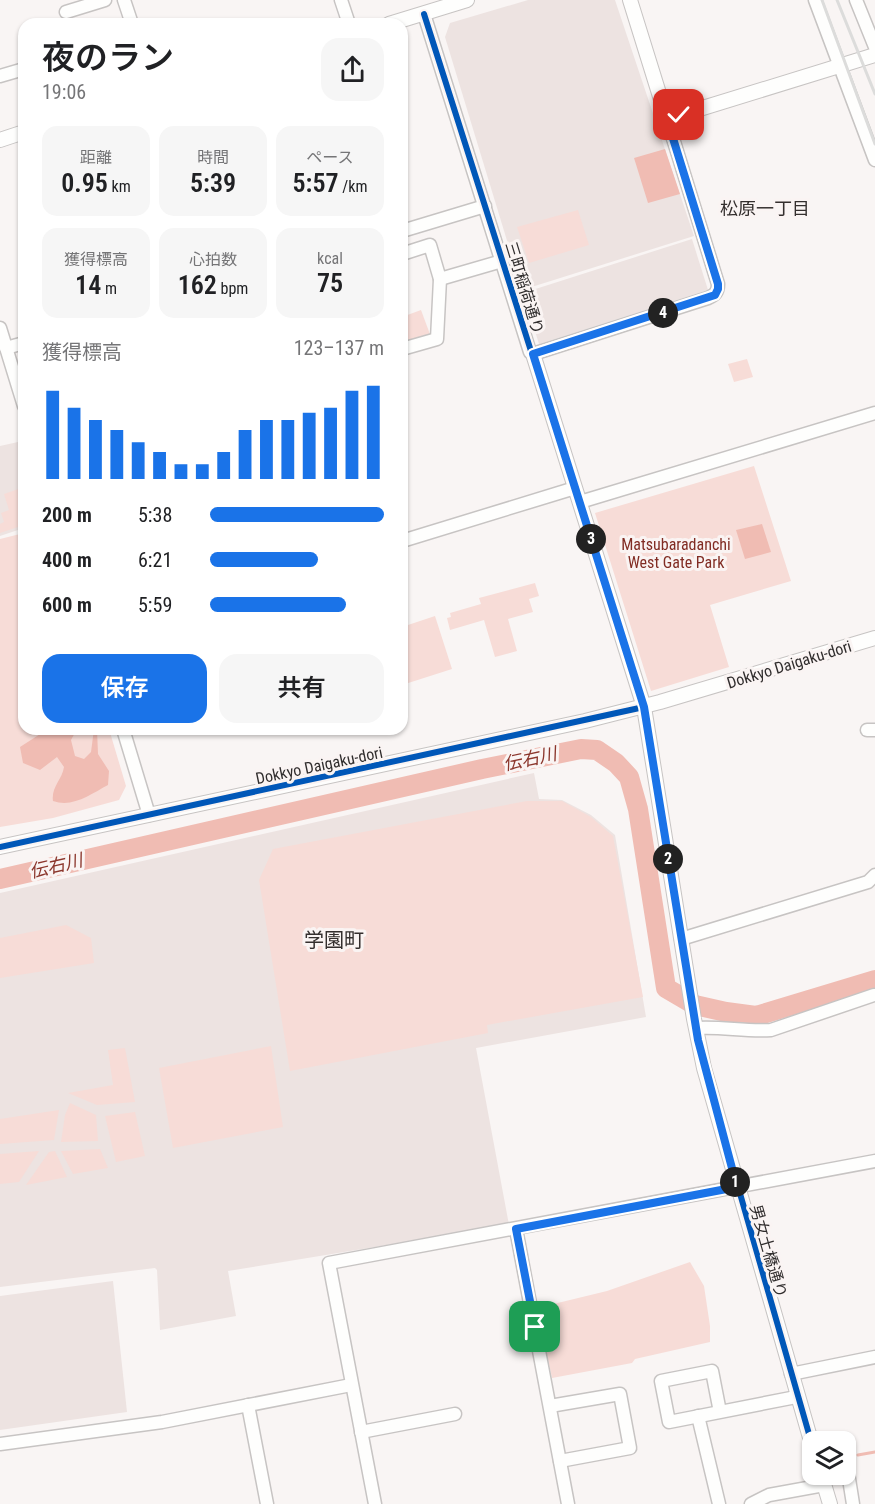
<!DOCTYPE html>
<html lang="ja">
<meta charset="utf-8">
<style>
body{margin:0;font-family:"Roboto Condensed","Noto Sans JP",sans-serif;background:#f6f6f6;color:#202124;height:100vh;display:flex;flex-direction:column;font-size:22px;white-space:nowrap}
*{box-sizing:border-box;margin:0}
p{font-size:20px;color:#757577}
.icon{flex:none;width:33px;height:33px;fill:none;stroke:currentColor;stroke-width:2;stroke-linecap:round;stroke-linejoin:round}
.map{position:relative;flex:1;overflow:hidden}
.details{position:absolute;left:18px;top:18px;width:390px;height:717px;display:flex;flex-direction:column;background:#fff;border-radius:18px;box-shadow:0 2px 4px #0004}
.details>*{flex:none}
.buttons{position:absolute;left:802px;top:1431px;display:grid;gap:12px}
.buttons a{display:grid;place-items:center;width:54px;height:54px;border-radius:12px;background:#fff;box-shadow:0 2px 4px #0004;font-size:30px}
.pin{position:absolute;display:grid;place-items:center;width:51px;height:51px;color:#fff;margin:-26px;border-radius:12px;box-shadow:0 3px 9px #0006}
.km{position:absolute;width:30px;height:30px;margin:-15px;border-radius:50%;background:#222;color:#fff;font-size:16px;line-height:30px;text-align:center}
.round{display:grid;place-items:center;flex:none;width:63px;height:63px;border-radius:18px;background:#f6f6f6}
.headline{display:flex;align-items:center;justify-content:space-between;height:102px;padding:0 24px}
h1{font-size:33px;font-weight:600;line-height:45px}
.figures{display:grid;grid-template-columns:repeat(3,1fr);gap:9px;height:102px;padding:6px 24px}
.figures div{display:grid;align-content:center;border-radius:15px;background:#f6f6f6;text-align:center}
.figures b{font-size:26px;font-weight:600}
.figures small{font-size:16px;font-weight:400}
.figures p{font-size:16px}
.chart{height:168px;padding:12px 24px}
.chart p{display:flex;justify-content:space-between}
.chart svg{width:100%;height:108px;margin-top:6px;stroke:#1a73e8;stroke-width:6}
.action{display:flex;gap:12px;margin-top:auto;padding:12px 24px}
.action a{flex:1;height:69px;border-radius:18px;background:#1a73e8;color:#fff;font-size:24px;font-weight:600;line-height:69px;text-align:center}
.action a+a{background:#f6f6f6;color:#202124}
ul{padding:0 24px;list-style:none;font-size:20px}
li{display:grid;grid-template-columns:96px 72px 1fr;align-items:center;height:45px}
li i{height:15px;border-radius:8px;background:#1a73e8}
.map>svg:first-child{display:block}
.built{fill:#ede3e1}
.green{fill:#f7dcd7}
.water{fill:#f0bcb3}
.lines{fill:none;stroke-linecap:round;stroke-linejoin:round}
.stream{stroke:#f0bcb3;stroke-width:3}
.river{stroke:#f0bcb3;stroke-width:20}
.minor-casing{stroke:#c7c4c3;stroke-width:15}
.tertiary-casing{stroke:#c7c4c3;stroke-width:16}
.minor{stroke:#fefefd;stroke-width:12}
.tertiary{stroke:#fefefd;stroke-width:14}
.rail{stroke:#dcdcdb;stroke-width:3}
.cycleway-casing{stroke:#faf4f3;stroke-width:10}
.cycleway{stroke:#0057b8;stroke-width:6}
.route-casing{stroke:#fff;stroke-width:12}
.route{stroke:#1a73e8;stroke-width:8}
.labels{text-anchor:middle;stroke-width:6;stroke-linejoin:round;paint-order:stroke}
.street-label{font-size:16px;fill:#302d2d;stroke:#faf4f3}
.park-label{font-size:16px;fill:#812c23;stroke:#faf4f3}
.neighbourhood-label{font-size:18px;fill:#342f2e;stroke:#faf4f3}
.water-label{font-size:18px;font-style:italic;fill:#8b362c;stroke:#faf4f3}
.quarter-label{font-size:20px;fill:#342f2e;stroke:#faf4f3}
</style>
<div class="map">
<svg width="875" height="1504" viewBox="0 0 875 1504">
<rect width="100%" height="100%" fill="#f9f5f4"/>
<!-- built -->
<g class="built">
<polygon points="528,0 615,0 694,236 522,290 445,37 450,23"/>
<polygon points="692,239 708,290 539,344 523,293"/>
<polygon points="18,442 24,461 24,528 0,536 0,446"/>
<polygon points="534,773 539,799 562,800 591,815 615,835 646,1017 476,1048 509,1225 228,1271 236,1316 160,1330 157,1270 155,1268 0,1287 0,893"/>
<polygon points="113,1281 127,1412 0,1430 0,1296"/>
</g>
<!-- green -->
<g class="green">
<polygon points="578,210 589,245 529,263 517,227"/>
<polygon points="421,310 431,337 402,345 402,317"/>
<polygon points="747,359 753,377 734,382 728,364"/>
<polygon points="754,466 791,581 710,605 729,667 651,691 595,513"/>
<polygon points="24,487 24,525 0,533 0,524 4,522 1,513 9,510 4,494"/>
<polygon points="24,533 24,729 109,729 126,786 119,800 53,818 0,827 0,539"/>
<polygon points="535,583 539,596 529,599 533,612 508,619 517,651 495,657 484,620 450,630 447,618 451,617 450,613 481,604 479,598"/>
<polygon points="435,616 452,669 402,685 402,619 405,618 408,625"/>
<polygon points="527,801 562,801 591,817 613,836 643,997 487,1025 488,1033 290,1071 259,880 273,849"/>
<polygon points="66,925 91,938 94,963 0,978 0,938"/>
<polygon points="271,1046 283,1127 173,1148 159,1068"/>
<polygon points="125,1048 135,1102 97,1105 68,1093 113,1085 108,1050"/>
<polygon points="70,1103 96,1115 98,1141 61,1142 65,1115"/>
<polygon points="59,1110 54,1140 0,1144 0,1119"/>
<polygon points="135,1112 145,1156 116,1162 105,1116"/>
<polygon points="100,1149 108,1168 73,1174 61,1151"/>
<polygon points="39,1151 19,1182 0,1184 0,1154"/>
<polygon points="55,1151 67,1177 26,1185 49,1152"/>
<polygon points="690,1262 704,1286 710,1326 710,1342 635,1359 632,1363 552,1378 537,1308 607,1291"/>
</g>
<!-- water -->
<g class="water">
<polygon points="665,149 680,194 648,203 634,158"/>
<polygon points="762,524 771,552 745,559 736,530"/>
<path d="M48 729H77L71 740 75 756 84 759 91 752 94 729H97L98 754 109 771 108 785C91 794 73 808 53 801 51 787 62 780 64 767L57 757 40 770 23 763 20 747Z"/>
</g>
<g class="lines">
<!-- stream -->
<polyline class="stream" points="858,1455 875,1452"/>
<!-- river -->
<polyline class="river" points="0,879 482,769 581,749 597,750 616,763 629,777 638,809 666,988 695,1005 726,1012 756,1016 875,980"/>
<defs>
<g id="minor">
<polyline points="124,0 132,24"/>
<polyline points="341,0 349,24"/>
<polyline points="815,0 875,160"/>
<polyline points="856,0 875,47"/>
<polyline points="66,12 105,0"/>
<path d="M424 14 530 352 533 354 708 298C715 295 718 292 718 284L667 119"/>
<polyline points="0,76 24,69"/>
<polyline points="402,231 485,206"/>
<polyline points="402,254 430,245 440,279 437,339 402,349"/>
<polyline points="440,279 502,261"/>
<polyline points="0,328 24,406"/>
<polyline points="6,348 24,343"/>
<polyline points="580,502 875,413"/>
<polyline points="402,541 575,488"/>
<polyline points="123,729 149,815"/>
<polyline points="867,730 875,730"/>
<polyline points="681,939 868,882 875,875"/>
<path d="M696 1028C721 1026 746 1032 771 1030L874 995"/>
<polyline points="516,1229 568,1504"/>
<polyline points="791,1374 875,1357"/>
<polyline points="248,1405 267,1504"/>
<polyline points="550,1406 620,1394 630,1448 560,1461"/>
<polyline points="720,1412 712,1371 661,1381 669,1422 791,1398 797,1396"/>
<polyline points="698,1416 719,1504"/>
<polyline points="361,1432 455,1414"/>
<polyline points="0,1444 162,1422 351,1385"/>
<polyline points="846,1460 853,1504"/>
<polyline points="375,1504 329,1263 875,1161"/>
<polyline points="751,1504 769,1495 824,1485"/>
</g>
<g id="tertiary">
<polyline points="630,0 667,119 875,55"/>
<polyline points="389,24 467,0"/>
<polyline points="0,140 24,132"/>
<polyline points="533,354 644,707 694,1019 704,1068 813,1448"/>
<polyline points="0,847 585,721 660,702 875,638"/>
<polyline points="821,1474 830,1504"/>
</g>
</defs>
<!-- minor casing -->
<use href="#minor" class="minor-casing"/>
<!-- tertiary casing -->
<use href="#tertiary" class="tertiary-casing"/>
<!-- minor -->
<use href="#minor" class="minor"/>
<!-- tertiary -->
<use href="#tertiary" class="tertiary"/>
<!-- rail -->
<g class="rail">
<polyline points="822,0 875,144"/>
<polyline points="837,0 875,94"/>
</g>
<defs>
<g id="cycleway">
<polyline points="424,14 644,707 694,1019 704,1068 813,1448"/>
<polyline points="0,847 644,707"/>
</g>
</defs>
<!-- cycleway casing -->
<use href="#cycleway" class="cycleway-casing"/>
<!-- cycleway -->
<use href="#cycleway" class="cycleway"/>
</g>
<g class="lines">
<defs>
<polyline id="route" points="535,1327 516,1229 737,1187 698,1040 644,707 533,354 715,295 718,289 718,284 667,119 679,115"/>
</defs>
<!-- route casing -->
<use href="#route" class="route-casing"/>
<!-- route -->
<use href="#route" class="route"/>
</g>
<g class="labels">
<!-- street labels -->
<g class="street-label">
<text transform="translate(525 288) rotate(73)" y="6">三町稲荷通り</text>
<text transform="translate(789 664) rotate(-17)" y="6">Dokkyo Daigaku-dori</text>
<text transform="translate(319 765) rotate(-12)" y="6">Dokkyo Daigaku-dori</text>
<text transform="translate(769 1251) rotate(74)" y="6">男女土橋通り</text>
</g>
<!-- park labels -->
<g class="park-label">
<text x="676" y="550">Matsubaradanchi<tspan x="676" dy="18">West Gate Park</tspan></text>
</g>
<!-- neighbourhood labels -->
<g class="neighbourhood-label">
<text x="765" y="215">松原一丁目</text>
</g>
<!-- water labels -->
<g class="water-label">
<text transform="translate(530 759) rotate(-12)" y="6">伝右川</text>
<text transform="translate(56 866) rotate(-13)" y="6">伝右川</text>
</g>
<!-- quarter labels -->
<g class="quarter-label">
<text x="334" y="947">学園町</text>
</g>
</g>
</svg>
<div class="buttons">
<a><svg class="icon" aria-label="layers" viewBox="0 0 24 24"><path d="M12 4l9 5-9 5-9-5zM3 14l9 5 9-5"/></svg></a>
</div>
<div class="pin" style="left:535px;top:1327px;background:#1e9e55"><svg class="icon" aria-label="arrive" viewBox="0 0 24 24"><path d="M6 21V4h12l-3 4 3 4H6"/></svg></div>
<div class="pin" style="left:679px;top:115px;background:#d93025"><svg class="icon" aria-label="check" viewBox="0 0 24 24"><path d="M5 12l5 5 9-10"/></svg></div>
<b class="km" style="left:735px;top:1182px">1</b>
<b class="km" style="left:668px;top:859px">2</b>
<b class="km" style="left:591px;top:539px">3</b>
<b class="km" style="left:663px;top:313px">4</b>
<section class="details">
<div class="headline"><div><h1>夜のラン</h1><p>19:06</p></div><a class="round"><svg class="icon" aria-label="share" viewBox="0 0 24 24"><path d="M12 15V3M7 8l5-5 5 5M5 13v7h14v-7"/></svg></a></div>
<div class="figures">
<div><p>距離</p><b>0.95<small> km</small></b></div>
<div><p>時間</p><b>5:39</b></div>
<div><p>ペース</p><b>5:57<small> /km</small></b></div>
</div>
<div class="figures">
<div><p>獲得標高</p><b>14<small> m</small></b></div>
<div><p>心拍数</p><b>162<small> bpm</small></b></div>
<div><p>kcal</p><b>75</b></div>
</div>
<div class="chart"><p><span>獲得標高</span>123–137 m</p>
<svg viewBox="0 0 160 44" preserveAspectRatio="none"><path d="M5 44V8M15 44V15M25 44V20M35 44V24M45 44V29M55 44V33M65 44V38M75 44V38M85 44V33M95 44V24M105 44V20M115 44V20M125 44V17M135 44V15M145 44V8M155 44V6"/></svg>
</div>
<ul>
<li><b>200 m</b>5:38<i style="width:100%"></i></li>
<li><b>400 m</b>6:21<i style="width:62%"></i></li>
<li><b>600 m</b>5:59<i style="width:78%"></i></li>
</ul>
<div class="action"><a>保存</a><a>共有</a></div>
</section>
</div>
